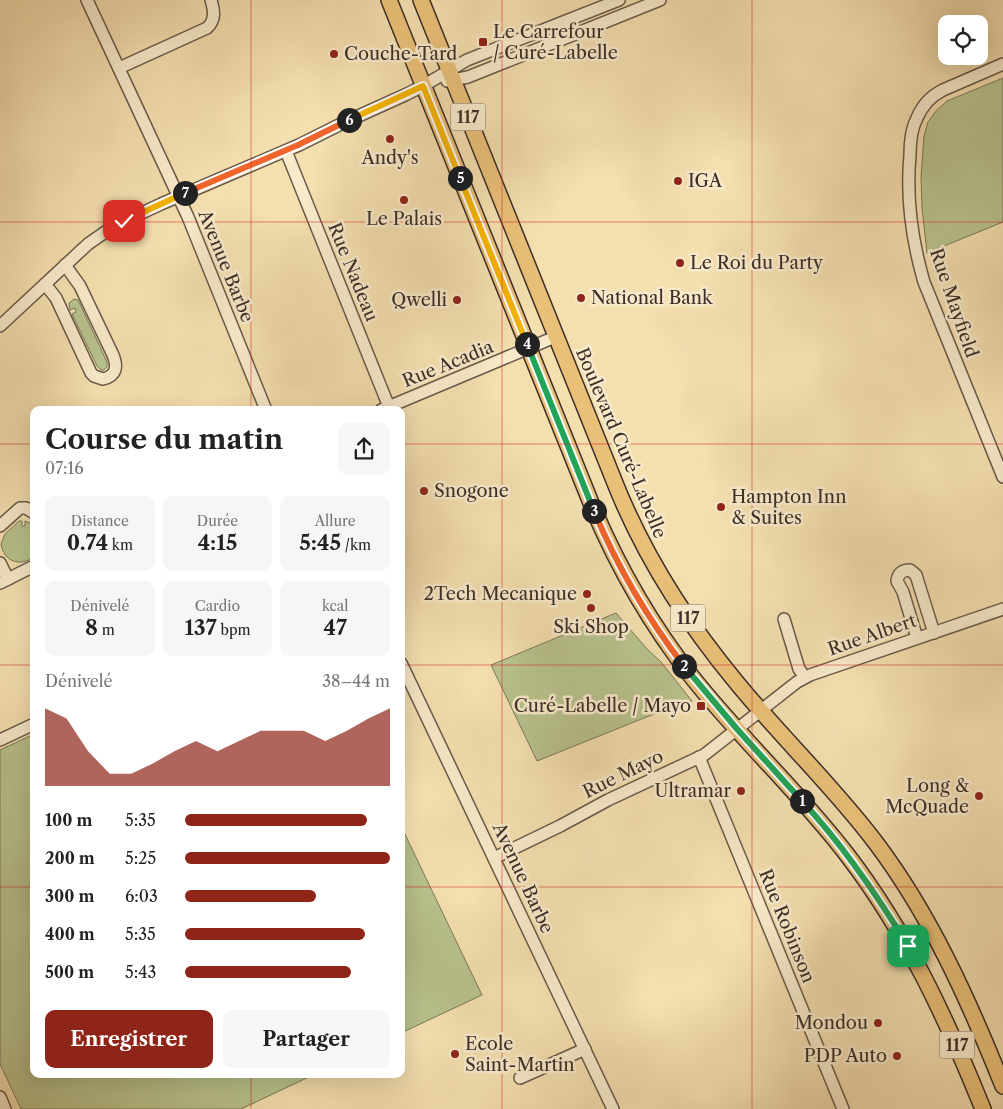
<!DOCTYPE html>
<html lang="fr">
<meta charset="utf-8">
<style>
body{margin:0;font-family:"Libre Caslon Text",serif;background:#f6f6f6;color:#222;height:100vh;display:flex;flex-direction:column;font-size:19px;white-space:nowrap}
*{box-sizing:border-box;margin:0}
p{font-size:16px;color:#767676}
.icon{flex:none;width:28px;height:28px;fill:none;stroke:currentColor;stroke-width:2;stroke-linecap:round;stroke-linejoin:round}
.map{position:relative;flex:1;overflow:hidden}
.drawer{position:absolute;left:30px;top:406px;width:375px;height:672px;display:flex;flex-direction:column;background:#fff;border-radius:10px;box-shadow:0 5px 20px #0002}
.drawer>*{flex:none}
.fabs{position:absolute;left:938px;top:15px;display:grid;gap:10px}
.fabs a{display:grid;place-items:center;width:50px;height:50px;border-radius:10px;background:#fff;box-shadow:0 5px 20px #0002;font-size:25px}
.pin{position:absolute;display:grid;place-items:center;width:42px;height:42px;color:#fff;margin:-21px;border-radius:10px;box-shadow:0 2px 8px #0006}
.km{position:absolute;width:25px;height:25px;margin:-12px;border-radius:50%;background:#222;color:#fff;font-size:14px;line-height:25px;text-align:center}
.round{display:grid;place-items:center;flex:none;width:52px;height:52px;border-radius:10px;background:#f6f6f6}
.head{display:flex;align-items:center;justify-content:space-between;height:85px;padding:0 15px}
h1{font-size:28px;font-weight:700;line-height:38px}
.stats{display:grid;grid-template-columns:repeat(3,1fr);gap:8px;height:85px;padding:5px 15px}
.stats div{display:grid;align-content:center;border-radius:10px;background:#f6f6f6;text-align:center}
.stats b{font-size:21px;font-weight:700}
.stats small{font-size:14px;font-weight:400}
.stats p{font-size:14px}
.chart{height:140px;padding:10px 15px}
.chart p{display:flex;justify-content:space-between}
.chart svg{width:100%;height:90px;margin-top:5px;fill:#8f2418;opacity:.7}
.action{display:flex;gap:10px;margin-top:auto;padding:10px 15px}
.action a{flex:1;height:58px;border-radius:10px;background:#8f2418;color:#fff;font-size:20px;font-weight:700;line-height:58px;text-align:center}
.action a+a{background:#f6f6f6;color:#222}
ul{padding:0 15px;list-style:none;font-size:16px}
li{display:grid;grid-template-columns:80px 60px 1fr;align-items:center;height:38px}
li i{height:12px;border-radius:6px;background:#8f2418}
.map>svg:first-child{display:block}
.green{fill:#b8c28d;stroke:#7a785a}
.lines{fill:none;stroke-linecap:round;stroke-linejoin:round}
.minor-casing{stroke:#695a4a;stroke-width:14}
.major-casing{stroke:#3b2e28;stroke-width:18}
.minor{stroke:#f8eacb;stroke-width:11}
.major{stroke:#eac078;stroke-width:15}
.split-1-casing{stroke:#fff;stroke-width:10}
.split-2-casing{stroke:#fff;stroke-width:10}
.split-3-casing{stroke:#fff;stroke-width:10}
.split-4-casing{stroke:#fff;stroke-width:10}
.split-5-casing{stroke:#fff;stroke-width:10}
.split-6-casing{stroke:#fff;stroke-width:10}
.split-7-casing{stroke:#fff;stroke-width:10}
.split-8-casing{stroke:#fff;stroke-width:10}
.split-1{stroke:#22a559;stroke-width:6}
.split-2{stroke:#22a559;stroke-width:6}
.split-3{stroke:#f0652b;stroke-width:6}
.split-4{stroke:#22a559;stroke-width:6}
.split-5{stroke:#f5b400;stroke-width:6}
.split-6{stroke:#f5b400;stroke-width:6}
.split-7{stroke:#f0652b;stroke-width:6}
.split-8{stroke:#f5b400;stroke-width:6}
.grid{fill:none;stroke:#d62828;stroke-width:1;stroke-opacity:0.55}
.poi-dot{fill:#8f2418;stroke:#f8eacb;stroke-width:2}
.labels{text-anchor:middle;stroke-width:5;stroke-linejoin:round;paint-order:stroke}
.shield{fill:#f8eacb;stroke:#746659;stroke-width:1}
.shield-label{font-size:16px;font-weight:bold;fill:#3b2e28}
.poi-label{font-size:18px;fill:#3b2e28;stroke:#f8eacb;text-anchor:start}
.street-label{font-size:18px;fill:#3b2e28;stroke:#f8eacb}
</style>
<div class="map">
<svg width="1003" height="1109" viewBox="0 0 1003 1109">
<rect width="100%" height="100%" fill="#f4dfaf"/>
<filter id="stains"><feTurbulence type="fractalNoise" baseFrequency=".004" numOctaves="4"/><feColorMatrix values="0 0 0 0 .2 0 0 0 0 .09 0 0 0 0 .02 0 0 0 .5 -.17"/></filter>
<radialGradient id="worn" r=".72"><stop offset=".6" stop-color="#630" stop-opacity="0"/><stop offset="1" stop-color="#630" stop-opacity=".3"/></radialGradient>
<!-- green -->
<g class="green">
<polygon points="1003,78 1003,222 927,253 922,208 921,178 924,136 928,122 936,111 947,101"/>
<polygon points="74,299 78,300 80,304 107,362 107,367 104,370 101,370 97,366 72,314 76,312 75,308 70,310 69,303"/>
<path d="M19 521H22V526H25V521L30 523 34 529V557C20 567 4 562 1 544L5 534Z"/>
<polygon points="616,613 647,649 661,662 692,701 669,708 537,761 491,665"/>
<polygon points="34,734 34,1075 313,1075 241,1109 21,1109 0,1064 0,750"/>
<polygon points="401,826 482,995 401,1033"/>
</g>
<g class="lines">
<defs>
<g id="minor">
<polyline points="87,0 188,217 266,410"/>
<path d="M1003 64 943 90C931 96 922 106 917 118 911 129 910 143 910 155 906 198 912 241 924 282L1003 477"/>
<path d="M119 68 207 28C216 20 214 10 211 0"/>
<polyline points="447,81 468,77 660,0"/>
<polyline points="286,151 389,407"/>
<path d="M45 284 56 298 91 373 94 376 103 379C116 376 118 367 113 355L80 286 65 265"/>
<polyline points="0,326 88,244 114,226 161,204 299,145 343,123 405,95 423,86 467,60 619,0"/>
<polyline points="381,410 555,337"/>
<polyline points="0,526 20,508 26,508 34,513"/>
<polyline points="0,563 8,579"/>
<polyline points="0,583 34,566"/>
<polyline points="784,619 799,669 805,677"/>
<path d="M917 638 903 592 897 581C898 573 903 570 910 570L916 575 934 633"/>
<polyline points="401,663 613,1109"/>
<polyline points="0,740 34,724"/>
<polyline points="699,757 843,1109"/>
<polyline points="494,858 560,826 608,800 704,755 797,682 810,675 1003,609"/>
<polyline points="520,1078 585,1049"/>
<polyline points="0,1097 5,1109"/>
</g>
<g id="major">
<path d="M389 0 593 508C618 567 652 626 692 677 741 739 800 793 848 856 907 933 947 1020 983 1109"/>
<path d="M421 0 617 488C646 559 688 624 737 683 782 738 833 786 876 843 931 916 969 1001 1003 1086"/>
</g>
</defs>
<!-- minor casing -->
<use href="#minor" class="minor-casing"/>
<!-- major casing -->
<use href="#major" class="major-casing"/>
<!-- minor -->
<use href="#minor" class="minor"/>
<!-- major -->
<use href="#major" class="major"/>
</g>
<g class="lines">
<defs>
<path id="split-1" d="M802 801C843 845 877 895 908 946"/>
<polyline id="split-2" points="684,666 737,729 802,801"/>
<path id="split-3" d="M594 511C617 566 648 619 684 666"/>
<polyline id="split-4" points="527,344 594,511"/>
<polyline id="split-5" points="460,178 527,344"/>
<polyline id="split-6" points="349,120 423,86 460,178"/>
<polyline id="split-7" points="185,193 298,145 349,120"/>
<polyline id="split-8" points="124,221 185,193"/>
</defs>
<!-- split-1 casing -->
<use href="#split-1" class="split-1-casing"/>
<!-- split-2 casing -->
<use href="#split-2" class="split-2-casing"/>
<!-- split-3 casing -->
<use href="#split-3" class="split-3-casing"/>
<!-- split-4 casing -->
<use href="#split-4" class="split-4-casing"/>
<!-- split-5 casing -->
<use href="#split-5" class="split-5-casing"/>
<!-- split-6 casing -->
<use href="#split-6" class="split-6-casing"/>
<!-- split-7 casing -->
<use href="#split-7" class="split-7-casing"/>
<!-- split-8 casing -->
<use href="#split-8" class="split-8-casing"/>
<!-- split-1 -->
<use href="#split-1" class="split-1"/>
<!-- split-2 -->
<use href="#split-2" class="split-2"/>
<!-- split-3 -->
<use href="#split-3" class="split-3"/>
<!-- split-4 -->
<use href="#split-4" class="split-4"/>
<!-- split-5 -->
<use href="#split-5" class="split-5"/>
<!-- split-6 -->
<use href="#split-6" class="split-6"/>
<!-- split-7 -->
<use href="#split-7" class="split-7"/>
<!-- split-8 -->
<use href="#split-8" class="split-8"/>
</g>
<!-- grid -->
<path class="grid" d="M251 0V410M502 0V1109M752 0V1109M0 222H1003M0 444H34M401 444H1003M0 665H34M401 665H1003M0 887H34M401 887H1003M251 1075V1109"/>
<!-- markers -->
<g class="poi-dot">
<rect x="478" y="37" width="10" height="10" rx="2.5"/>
<circle cx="334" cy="54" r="5"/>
<circle cx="390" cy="139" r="5"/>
<circle cx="678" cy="181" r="5"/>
<circle cx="404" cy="200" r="5"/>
<circle cx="680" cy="263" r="5"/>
<circle cx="581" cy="298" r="5"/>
<circle cx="457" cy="300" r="5"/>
<circle cx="424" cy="491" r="5"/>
<circle cx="721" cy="507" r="5"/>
<circle cx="587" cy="594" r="5"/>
<circle cx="591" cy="608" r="5"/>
<rect x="696" y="701" width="10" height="10" rx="2.5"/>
<circle cx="741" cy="791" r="5"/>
<circle cx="979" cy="796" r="5"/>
<circle cx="878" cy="1023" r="5"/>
<circle cx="455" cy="1054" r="5"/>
<circle cx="897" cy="1056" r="5"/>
</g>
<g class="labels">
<!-- shield labels -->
<g class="shield">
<rect x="450.5" y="103.5" width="35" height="27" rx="4"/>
<rect x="670.5" y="604.5" width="35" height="27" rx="4"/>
<rect x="939.5" y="1031.5" width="35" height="27" rx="4"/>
</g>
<g class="shield-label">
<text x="468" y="123">117</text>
<text x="688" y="624">117</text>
<text x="957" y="1051">117</text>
</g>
<!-- poi labels -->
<g class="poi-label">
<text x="493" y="38">Le Carrefour<tspan x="493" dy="21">/ Curé-Labelle</tspan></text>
<text x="344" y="60">Couche-Tard</text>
<text x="390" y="164" text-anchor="middle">Andy's</text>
<text x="688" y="187">IGA</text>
<text x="404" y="225" text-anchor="middle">Le Palais</text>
<text x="690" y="269">Le Roi du Party</text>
<text x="591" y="304">National Bank</text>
<text x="447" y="306" text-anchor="end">Qwelli</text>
<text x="434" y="497">Snogone</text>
<text x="731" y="503">Hampton Inn<tspan x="731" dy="21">&amp; Suites</tspan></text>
<text x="577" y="600" text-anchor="end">2Tech Mecanique</text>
<text x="591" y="633" text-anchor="middle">Ski Shop</text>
<text x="691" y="712" text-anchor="end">Curé-Labelle / Mayo</text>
<text x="969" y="792" text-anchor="end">Long &amp;<tspan x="969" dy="21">McQuade</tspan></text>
<text x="731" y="797" text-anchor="end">Ultramar</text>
<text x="868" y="1029" text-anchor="end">Mondou</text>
<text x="465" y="1050">Ecole<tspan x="465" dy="21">Saint-Martin</tspan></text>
<text x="887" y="1062" text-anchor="end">PDP Auto</text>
</g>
<!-- street labels -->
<g class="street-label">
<text transform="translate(226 266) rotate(68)" y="6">Avenue Barbe</text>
<text transform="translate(353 272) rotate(68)" y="6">Rue Nadeau</text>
<text transform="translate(954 303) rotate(71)" y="6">Rue Mayfield</text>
<text transform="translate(448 364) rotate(-22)" y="6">Rue Acadia</text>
<text transform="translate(621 443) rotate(67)" y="6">Boulevard Curé-Labelle</text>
<text transform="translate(872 635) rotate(-19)" y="6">Rue Albert</text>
<text transform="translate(623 774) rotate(-26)" y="6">Rue Mayo</text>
<text transform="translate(523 878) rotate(65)" y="6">Avenue Barbe</text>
<text transform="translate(787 926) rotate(68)" y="6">Rue Robinson</text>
</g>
</g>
<rect width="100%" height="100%" filter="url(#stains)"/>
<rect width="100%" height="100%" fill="url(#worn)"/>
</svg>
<div class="fabs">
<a><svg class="icon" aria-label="locate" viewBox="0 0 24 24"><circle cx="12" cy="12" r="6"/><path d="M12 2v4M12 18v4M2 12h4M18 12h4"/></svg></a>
</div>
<div class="pin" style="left:908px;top:946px;background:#1e9e55"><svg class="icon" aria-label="arrive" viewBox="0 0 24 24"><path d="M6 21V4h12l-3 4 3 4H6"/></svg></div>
<div class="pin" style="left:124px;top:221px;background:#d93025"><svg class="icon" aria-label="check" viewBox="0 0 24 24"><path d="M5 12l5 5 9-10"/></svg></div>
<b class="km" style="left:802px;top:801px">1</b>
<b class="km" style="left:684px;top:666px">2</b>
<b class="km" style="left:594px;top:511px">3</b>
<b class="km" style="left:527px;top:344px">4</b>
<b class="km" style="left:460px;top:178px">5</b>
<b class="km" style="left:349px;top:120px">6</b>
<b class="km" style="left:185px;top:193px">7</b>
<section class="drawer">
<div class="head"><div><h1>Course du matin</h1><p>07:16</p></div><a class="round"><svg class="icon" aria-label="share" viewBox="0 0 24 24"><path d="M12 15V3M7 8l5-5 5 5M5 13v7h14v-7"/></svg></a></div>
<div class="stats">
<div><p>Distance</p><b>0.74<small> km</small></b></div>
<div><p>Durée</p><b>4:15</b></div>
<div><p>Allure</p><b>5:45<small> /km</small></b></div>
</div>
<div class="stats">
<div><p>Dénivelé</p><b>8<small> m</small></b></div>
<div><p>Cardio</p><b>137<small> bpm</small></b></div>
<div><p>kcal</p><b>47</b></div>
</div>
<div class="chart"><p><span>Dénivelé</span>38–44 m</p>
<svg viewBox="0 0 160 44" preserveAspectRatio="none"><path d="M0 44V6L10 11L20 27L30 38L40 38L50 33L60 27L70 22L80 27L90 22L100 17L110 17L120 17L130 22L140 17L150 11L160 6V44z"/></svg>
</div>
<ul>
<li><b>100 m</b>5:35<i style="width:89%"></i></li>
<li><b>200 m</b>5:25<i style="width:100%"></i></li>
<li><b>300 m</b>6:03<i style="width:64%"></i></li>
<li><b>400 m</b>5:35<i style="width:88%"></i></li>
<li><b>500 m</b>5:43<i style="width:81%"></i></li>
</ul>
<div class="action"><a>Enregistrer</a><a>Partager</a></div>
</section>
</div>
